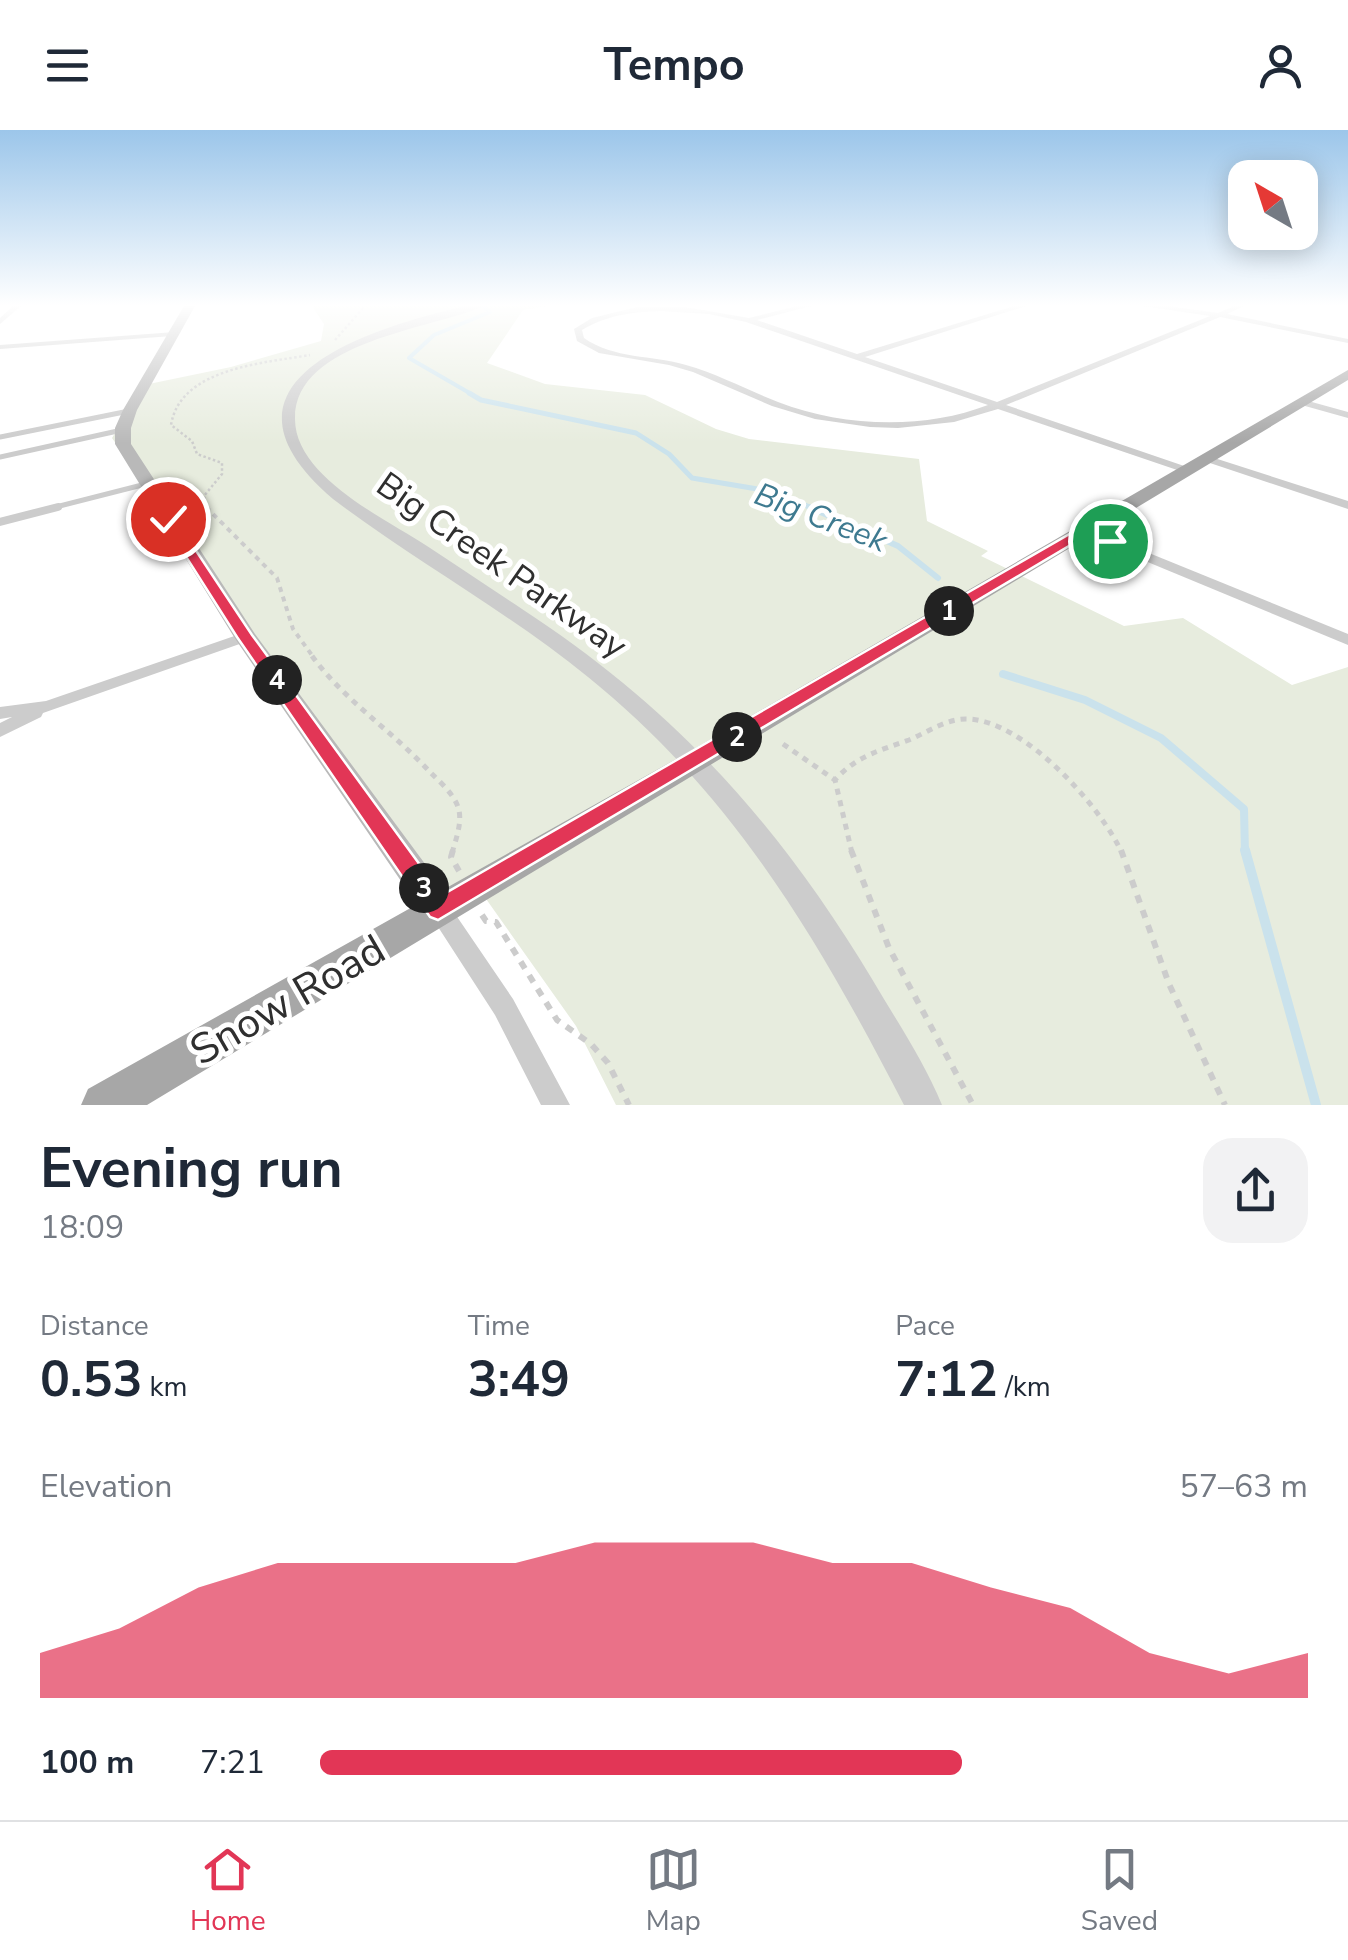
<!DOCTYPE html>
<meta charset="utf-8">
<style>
body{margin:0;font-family:"Nunito Sans",sans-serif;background:#f2f2f3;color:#1f2937;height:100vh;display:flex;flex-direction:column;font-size:38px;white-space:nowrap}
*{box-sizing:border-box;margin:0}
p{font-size:32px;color:#747a83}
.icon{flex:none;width:55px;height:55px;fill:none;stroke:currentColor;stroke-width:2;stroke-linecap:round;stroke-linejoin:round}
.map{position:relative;height:975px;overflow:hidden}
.sheet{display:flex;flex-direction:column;background:#fff;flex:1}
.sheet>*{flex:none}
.needle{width:65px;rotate:321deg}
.tools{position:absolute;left:1228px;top:30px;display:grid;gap:20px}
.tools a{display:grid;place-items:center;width:90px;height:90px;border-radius:20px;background:#fff;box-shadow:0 5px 25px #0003;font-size:50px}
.pin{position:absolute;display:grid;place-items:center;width:85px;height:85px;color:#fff;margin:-42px;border:5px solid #fff;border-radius:50%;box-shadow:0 2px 10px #0007}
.km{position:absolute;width:50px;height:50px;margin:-25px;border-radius:50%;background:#222;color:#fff;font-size:28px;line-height:50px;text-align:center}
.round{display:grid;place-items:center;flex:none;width:105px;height:105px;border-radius:30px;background:#f2f2f3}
.overview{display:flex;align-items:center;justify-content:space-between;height:170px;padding:0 40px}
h1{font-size:55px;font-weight:700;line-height:75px}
.figures{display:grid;grid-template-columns:repeat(3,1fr);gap:15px;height:170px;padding:10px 40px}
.figures div{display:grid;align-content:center}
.figures b{font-size:50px;font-weight:700}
.figures small{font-size:28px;font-weight:400}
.figures p{font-size:28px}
.chart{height:280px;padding:20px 40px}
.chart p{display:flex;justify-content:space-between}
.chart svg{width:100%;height:180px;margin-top:10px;fill:#e23656;opacity:.7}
ul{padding:0 40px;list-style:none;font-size:32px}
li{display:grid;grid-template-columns:160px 120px 1fr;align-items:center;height:75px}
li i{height:25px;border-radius:12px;background:#e23656}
header{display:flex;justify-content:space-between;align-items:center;height:130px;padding:0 40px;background:#fff;font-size:45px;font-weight:700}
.dock{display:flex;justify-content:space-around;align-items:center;height:140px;border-top:2px solid #e0e1e3;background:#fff;font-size:28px;color:#747a83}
.dock a{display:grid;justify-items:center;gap:5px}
.dock .current{color:#e23656}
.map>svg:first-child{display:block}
.green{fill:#e7ecde}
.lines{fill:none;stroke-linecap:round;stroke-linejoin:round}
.stream-far4{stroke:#cae2ec;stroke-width:4}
.stream-far3{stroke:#cae2ec;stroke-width:5}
.stream-far2{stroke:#cae2ec;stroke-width:6}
.stream-far1{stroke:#cae2ec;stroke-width:8}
.stream{stroke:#cae2ec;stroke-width:10}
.path-far3{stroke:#ccc;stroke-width:2.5;stroke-dasharray:2.5 2.5;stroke-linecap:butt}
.path-far2{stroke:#ccc;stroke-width:4;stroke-dasharray:5 5;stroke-linecap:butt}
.path-far1{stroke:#ccc;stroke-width:5;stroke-dasharray:6 6;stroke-linecap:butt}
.path{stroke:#ccc;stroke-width:6;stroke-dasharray:8 8;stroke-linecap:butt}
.service-far1{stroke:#ccc;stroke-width:5}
.service{stroke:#ccc;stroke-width:8}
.minor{fill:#ccc;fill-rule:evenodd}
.tertiary{fill:#ccc;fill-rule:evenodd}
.secondary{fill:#b9b9b9;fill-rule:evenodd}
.primary{fill:#a7a7a7;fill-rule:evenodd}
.route{fill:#e23656;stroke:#fff;stroke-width:2.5}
.labels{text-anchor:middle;stroke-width:10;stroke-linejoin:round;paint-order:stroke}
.far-water-label{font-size:32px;font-style:italic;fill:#3e7a90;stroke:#fff}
.street-label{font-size:35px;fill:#2f2f2f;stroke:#fff}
.near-street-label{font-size:42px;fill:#2f2f2f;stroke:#fff}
</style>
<header><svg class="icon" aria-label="menu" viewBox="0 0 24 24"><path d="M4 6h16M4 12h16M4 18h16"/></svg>Tempo<svg class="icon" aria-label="person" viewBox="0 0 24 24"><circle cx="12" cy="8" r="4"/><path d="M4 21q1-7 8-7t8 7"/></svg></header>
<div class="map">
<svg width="1348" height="975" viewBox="0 0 1348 975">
<rect width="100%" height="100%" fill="#fff"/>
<!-- green -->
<polygon class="green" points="312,176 549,176 523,180 487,233 545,254 645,265 716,299 749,309 919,329 927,391 988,421 981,426 1124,496 1183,488 1292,555 1348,537 1348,975 616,975 576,896 479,759 443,780 112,308 144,255 231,237 321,211 324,194"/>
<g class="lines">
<!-- stream-far4 -->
<polyline class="stream-far4" points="473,265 409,228 434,205 490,182 482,176"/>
<!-- stream-far3 -->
<polyline class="stream-far3" points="469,263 481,270 636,303 669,324 692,348 769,361 815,379"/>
<!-- stream-far2 -->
<polyline class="stream-far2" points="809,377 898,416 938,448"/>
<!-- stream-far1 -->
<polyline class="stream-far1" points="1003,544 1085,570 1161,608 1244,679 1245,723"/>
<!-- stream -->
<polyline class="stream" points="1245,720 1316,975"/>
<!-- path-far3 -->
<g class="path-far3">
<polyline points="335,210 365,176"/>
<path d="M207 379 204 366 222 344V333L197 324 192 311 171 295C180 238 264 233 310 225"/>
</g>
<!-- path-far2 -->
<polyline class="path-far2" points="206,377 277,448 293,499 314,528"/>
<!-- path-far1 -->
<g class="path-far1">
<path d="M312 526C344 570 392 601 429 641 439 651 453 663 458 677 463 691 456 709 452 723"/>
<polyline points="783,614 835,650"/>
<path d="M852 723 835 650C856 626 881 620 909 610 928 602 947 588 968 589 1024 591 1100 675 1122 723"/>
</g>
<!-- path -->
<g class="path">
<polyline points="453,720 451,727 459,741"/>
<polyline points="851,720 889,818 973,975"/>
<polyline points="1121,720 1169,854 1225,975"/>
<polyline points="482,785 486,791 496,792 557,890 591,914 608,933 629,975"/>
</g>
<!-- service-far1 -->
<g class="service-far1">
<polyline points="0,307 129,281"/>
<polyline points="0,327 122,300"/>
<polyline points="48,379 146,354"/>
</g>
<!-- service -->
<polyline class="service" points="0,392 58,377"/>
<!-- minor -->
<g class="minor">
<polygon points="13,176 21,176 0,194 0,188"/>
<path d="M797 176H811L757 190 857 224 1014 176H1026L865 227 997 272 1210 186 1143 176H1168L1218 183 1234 176H1244L1227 184 1348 209V213L1220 187 1006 275 1190 338 1192 340 1186 343 998 279 954 292 898 298 870 297 815 289 772 276 693 242 669 235 599 223 577 211 574 199 592 188 637 177H685L749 188ZM661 181 709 184 746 192 988 275C923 300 843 297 778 272 747 260 718 244 686 235 652 225 614 229 584 208L582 200C607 185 632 182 661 181Z"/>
<polygon points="175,202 176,204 172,206 0,219 0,215"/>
<polygon points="1301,269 1348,282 1348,288 1298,274 1296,272"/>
<polygon points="1205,325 1348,371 1348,379 1201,330 1199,328"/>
<polygon points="1085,397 1348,504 1348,515 1080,404 1079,401 1080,398"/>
<polygon points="246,502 251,504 254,507 251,510 43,583 41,587 0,607 0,593 12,587 0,589 0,577 46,571"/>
<polygon points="439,769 447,772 513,869 570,975 541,975 495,885 431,786 428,779 431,772"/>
</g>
<!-- tertiary -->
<path class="tertiary" d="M465 176H484C433 199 294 211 295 289 295 347 386 389 427 416 459 437 490 458 522 479 675 579 778 693 872 849 896 890 924 931 942 975H904C818 809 735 666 588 547 507 481 416 432 333 369 196 252 367 199 465 176Z"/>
<!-- secondary -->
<polygon class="secondary" points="184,176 195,176 137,280 131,298 131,314 255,504 451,769 456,779 451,789 439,794 427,789 234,507 115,314 115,298 123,280"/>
<!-- primary -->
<polygon class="primary" points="1348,240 1348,250 147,975 81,975 88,959 685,624"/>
</g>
<!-- sky -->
<linearGradient id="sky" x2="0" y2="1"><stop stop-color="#9cc6ea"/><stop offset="0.56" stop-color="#fff"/><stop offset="1" stop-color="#fff" stop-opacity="0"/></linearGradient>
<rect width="1348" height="313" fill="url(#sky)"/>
<!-- route -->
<polygon class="route" points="164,386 173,386 252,505 442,765 1080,398 1090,398 1117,411 1110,416 1086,406 438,790 430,787 237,507 162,389"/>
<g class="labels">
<!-- far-water labels -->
<g class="far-water-label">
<text transform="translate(821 387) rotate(21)" y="11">Big Creek</text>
</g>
<!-- street labels -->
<g class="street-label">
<text transform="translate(502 435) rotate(35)" y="12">Big Creek Parkway</text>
</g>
<!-- near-street labels -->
<g class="near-street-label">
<text transform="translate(287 869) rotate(-30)" y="15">Snow Road</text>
</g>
</g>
</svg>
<div class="tools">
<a><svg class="needle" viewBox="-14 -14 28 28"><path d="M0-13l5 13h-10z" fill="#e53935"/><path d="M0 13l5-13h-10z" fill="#747a83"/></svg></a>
</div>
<div class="pin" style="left:1110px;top:411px;background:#1e9e55"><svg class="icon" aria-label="arrive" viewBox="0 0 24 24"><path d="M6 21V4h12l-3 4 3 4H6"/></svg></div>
<div class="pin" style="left:168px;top:389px;background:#d93025"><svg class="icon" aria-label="check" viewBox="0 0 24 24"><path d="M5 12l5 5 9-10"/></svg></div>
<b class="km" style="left:949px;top:481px">1</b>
<b class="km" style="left:737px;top:607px">2</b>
<b class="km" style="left:424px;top:758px">3</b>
<b class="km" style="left:277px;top:550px">4</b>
</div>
<section class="sheet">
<div class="overview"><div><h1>Evening run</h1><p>18:09</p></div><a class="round"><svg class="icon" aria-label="share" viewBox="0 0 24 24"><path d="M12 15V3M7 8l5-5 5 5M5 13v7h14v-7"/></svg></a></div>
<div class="figures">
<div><p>Distance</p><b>0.53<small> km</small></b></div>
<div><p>Time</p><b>3:49</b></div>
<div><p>Pace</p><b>7:12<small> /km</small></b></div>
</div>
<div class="chart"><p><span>Elevation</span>57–63 m</p>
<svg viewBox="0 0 160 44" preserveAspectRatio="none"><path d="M0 44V33L10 27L20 17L30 11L40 11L50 11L60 11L70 6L80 6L90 6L100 11L110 11L120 17L130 22L140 33L150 38L160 33V44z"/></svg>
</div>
<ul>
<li><b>100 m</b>7:21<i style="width:65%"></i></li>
</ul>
</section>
<nav class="dock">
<a class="current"><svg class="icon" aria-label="home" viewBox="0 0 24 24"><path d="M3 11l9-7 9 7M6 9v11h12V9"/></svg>Home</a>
<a><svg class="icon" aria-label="map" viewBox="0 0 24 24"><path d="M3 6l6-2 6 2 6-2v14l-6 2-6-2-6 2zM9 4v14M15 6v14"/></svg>Map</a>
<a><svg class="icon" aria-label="saved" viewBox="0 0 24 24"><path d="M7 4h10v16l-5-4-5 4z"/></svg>Saved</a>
</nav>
